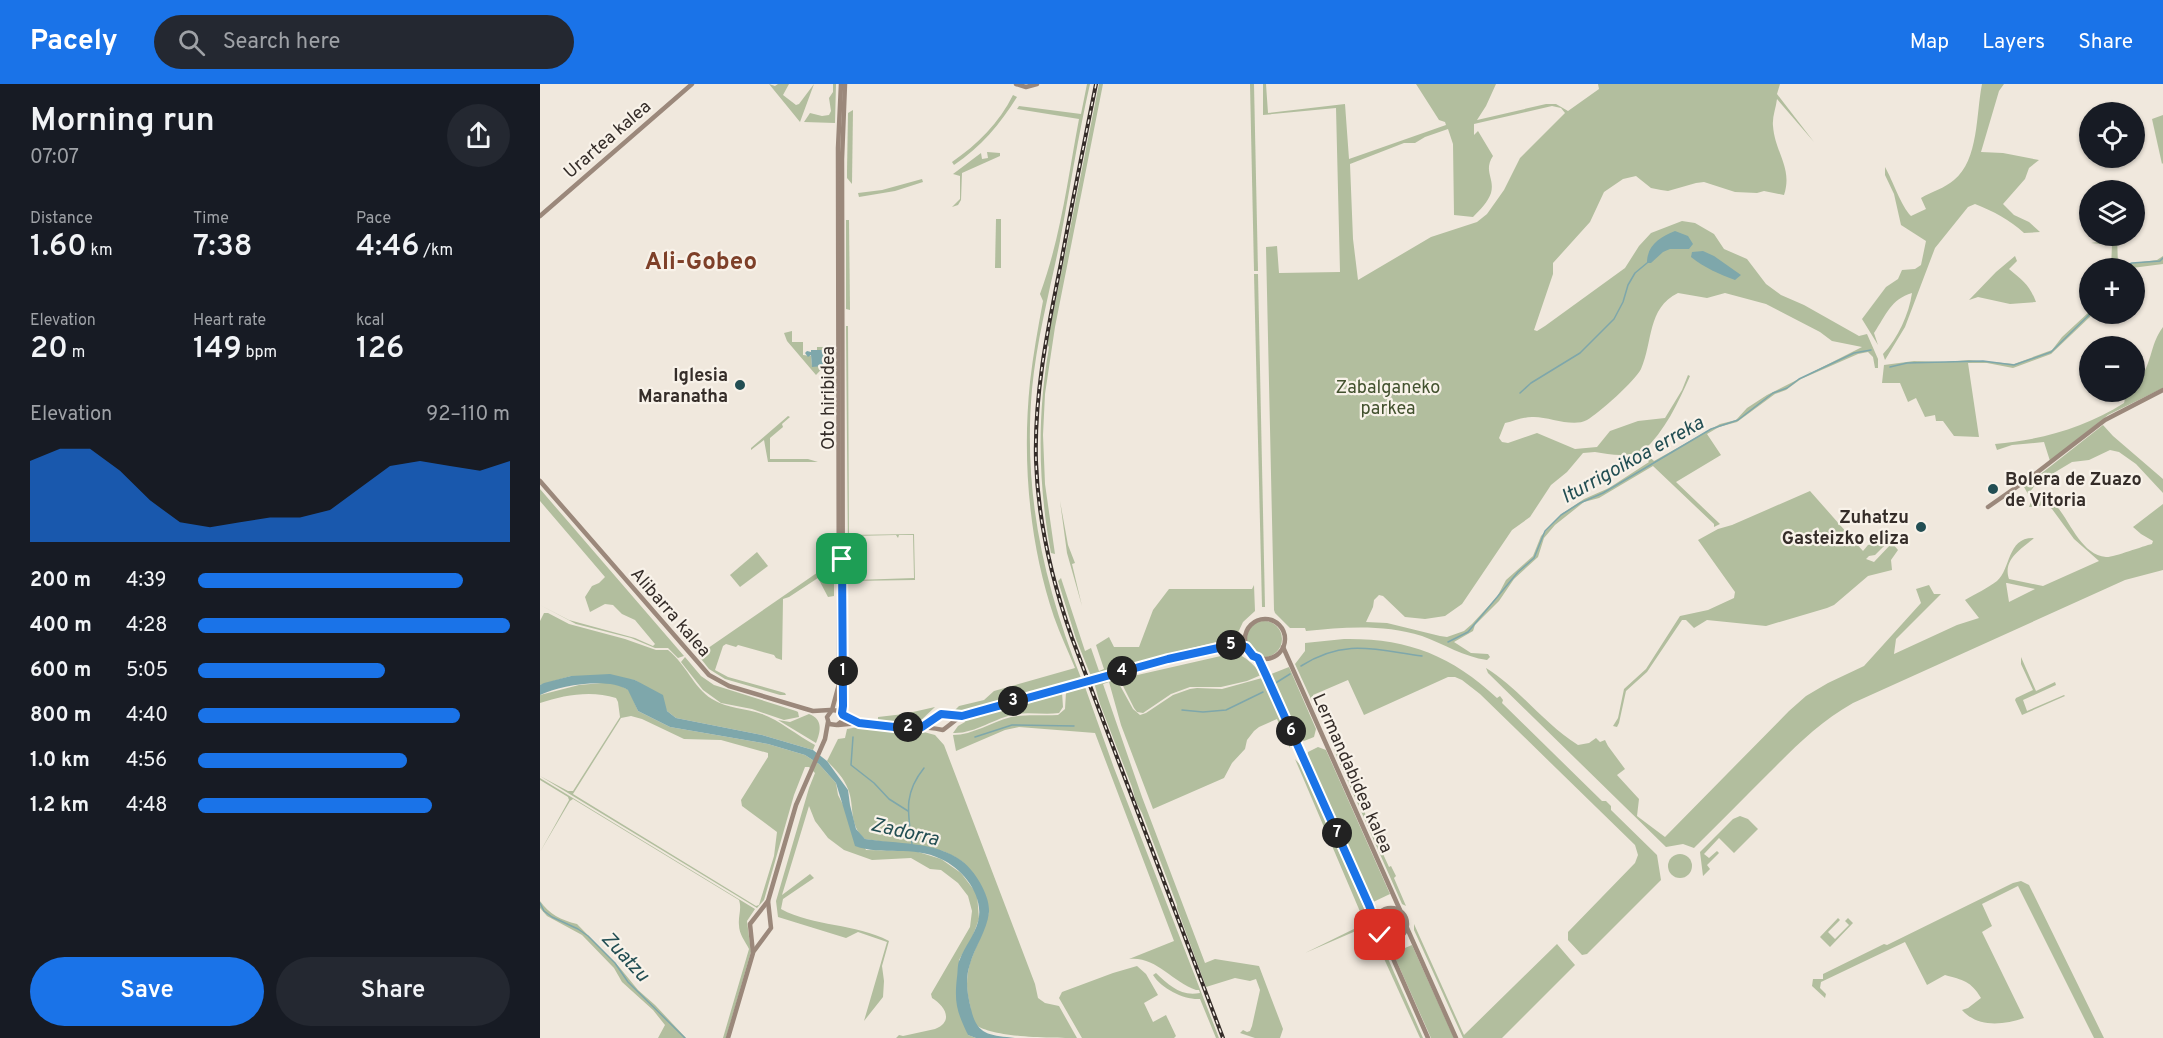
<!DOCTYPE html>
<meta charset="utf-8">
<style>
body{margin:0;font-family:Overpass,sans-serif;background:#242831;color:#f1f3f6;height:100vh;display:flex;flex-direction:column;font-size:22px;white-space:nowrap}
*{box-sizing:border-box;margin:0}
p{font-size:20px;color:#9ea1a6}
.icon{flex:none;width:33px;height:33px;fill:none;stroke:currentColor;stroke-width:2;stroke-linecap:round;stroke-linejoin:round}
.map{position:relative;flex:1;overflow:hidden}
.sheet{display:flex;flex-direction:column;background:#171b24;width:540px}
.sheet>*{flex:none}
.tools{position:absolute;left:1539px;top:18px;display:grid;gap:12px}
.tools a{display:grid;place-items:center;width:66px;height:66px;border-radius:50%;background:#171b24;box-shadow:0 2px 4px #0004;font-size:30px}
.pin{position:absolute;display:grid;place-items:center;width:51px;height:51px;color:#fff;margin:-26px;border-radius:12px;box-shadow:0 3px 9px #0006}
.km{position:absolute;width:30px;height:30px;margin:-15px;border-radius:50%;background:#222;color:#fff;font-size:16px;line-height:30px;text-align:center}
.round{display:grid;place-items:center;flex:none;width:63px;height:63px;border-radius:32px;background:#242831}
.summary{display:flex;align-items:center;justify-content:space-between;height:102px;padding:0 30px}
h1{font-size:33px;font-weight:600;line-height:45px}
.metrics{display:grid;grid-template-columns:repeat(3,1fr);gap:9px;height:102px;padding:6px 30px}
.metrics div{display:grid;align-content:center}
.metrics b{font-size:30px;font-weight:600}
.metrics small{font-size:16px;font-weight:400}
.metrics p{font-size:16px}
.chart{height:168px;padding:12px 30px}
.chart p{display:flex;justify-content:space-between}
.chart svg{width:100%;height:108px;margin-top:6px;fill:#1a73e8;opacity:.7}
.primary-button{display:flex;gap:12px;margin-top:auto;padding:12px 30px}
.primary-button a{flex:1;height:69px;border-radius:36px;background:#1a73e8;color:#fff;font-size:24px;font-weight:600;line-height:69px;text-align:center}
.primary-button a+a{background:#242831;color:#f1f3f6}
ul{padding:0 30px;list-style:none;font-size:20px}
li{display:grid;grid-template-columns:96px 72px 1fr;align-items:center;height:45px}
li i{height:15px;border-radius:8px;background:#1a73e8}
header{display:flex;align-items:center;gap:36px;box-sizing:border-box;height:84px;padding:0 30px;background:#1a73e8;color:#fff}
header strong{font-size:28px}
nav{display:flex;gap:33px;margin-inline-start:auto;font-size:21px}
.search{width:420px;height:54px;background:#242831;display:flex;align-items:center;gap:15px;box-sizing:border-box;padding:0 21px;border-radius:33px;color:#9ea1a6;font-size:22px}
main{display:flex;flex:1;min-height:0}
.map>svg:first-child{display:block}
.green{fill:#b2be9e;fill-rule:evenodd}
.water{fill:#7ea7ab}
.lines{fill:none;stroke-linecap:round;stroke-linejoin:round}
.stream{stroke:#7ea7ab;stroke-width:1.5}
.secondary{stroke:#9b887b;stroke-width:4.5}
.rail-casing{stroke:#352d29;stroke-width:4}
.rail{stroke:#f8f2e9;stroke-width:1.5;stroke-dasharray:4.5;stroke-linecap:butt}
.secondary-bridge{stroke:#9b887b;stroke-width:4.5}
.route-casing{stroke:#fff;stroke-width:12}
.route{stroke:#1a73e8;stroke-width:8}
.poi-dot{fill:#224e53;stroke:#f8f2e9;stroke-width:2}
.labels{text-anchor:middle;stroke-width:4.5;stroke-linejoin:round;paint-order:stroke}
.street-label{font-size:18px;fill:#352d29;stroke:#f8f2e9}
.poi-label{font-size:18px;font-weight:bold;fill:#352d29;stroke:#f8f2e9;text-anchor:end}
.park-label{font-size:18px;fill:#43522f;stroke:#f8f2e9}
.water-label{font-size:20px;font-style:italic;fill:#224e53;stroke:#f8f2e9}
.district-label{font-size:24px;font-weight:bold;fill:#7e4029;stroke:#f8f2e9}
</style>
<header>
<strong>Pacely</strong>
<div class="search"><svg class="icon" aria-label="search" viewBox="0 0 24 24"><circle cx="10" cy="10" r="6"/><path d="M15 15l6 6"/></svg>Search here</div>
<nav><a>Map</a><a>Layers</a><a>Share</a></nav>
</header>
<main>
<section class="sheet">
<div class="summary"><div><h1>Morning run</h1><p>07:07</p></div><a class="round"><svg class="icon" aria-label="share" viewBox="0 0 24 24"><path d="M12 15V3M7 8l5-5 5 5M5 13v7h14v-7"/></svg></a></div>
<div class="metrics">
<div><p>Distance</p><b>1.60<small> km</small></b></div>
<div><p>Time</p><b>7:38</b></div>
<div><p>Pace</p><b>4:46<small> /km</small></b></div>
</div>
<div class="metrics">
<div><p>Elevation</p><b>20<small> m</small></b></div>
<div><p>Heart rate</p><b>149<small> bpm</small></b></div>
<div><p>kcal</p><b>126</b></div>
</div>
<div class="chart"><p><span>Elevation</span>92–110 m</p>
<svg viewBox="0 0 160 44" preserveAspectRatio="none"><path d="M0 44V11L10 6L20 6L30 15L40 27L50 36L60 38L70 36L80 34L90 34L100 31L110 22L120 13L130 11L140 13L150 15L160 11V44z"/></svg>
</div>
<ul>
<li><b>200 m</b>4:39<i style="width:85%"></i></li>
<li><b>400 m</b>4:28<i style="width:100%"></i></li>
<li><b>600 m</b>5:05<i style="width:60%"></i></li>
<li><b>800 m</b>4:40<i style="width:84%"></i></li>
<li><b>1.0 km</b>4:56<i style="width:67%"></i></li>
<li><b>1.2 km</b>4:48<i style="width:75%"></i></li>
</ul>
<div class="primary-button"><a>Save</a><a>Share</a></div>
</section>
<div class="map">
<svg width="1623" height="954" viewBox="0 0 1623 954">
<rect width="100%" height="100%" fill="#f0e8dd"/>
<!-- green -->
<g class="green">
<polygon points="229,0 235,2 238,0 249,0 243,11 256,21 259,20 274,0 260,38"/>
<polygon points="293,0 296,0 295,39 264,38 270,29 282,32 289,31 291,27 289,14 293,8"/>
<path d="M547 0H550C538 52 530 105 520 157 510 206 497 254 492 305 483 408 503 498 541 594L423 628 415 626 419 622 444 616 454 607 535 584C528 567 520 550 514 533 489 459 482 376 490 298 493 271 498 244 503 217L500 210C521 153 528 93 539 35L477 25 479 22 541 30Z"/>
<path d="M559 0H563L515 243 505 310 503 351 505 400 515 470 511 469C498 400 497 332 509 263L507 260Z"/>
<polygon points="710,0 714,0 718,187 714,187"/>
<path d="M723 0H726L728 29 805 20 809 75 906 41 905 38 899 36 876 0H956L946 22 937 36 1006 20H1016L1028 27 1059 5 1058 0H1240L1237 10 1274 58 1237 15C1236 24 1232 33 1233 42 1235 69 1253 84 1244 111L1224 107 1217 109 1195 108 1164 98 1156 99 1128 107 1121 106 1111 104 1096 92 1083 95 1064 108 1050 138 1013 179V190L994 246 997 247 1005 242 1085 184 1099 162 1111 149 1142 137 1155 139 1174 150 1184 165 1207 175 1226 200 1241 211 1264 221 1319 252 1327 250 1338 275V284H1335L1333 273 1328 268 1318 270 1261 295 1246 306 1235 310 1197 338 1179 343 1167 350 1181 371 1136 398 1180 440 1174 443V440L1113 382 1059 414 1044 418 1015 441 1004 454 998 473 974 495 959 517 935 541 933 547 914 558 931 569 948 570 950 573 947 576C924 573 904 560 882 552 843 540 805 543 766 547L765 544H750L735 529 734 526 726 163 737 162 739 189 800 188 796 24 723 31ZM1012 22 1021 24 1025 29 980 74 964 106 947 130 937 138 891 153 818 196 813 155 810 80 864 59H875L885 53 908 45 913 60 914 131 933 133C940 126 948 118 951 109 955 94 943 87 953 72L938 47 934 51V40ZM1138 209 1167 214 1185 209 1226 220 1280 248 1292 257 1322 263 1227 311 1207 324 1196 336 1180 340 1114 377 1103 367C1125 347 1138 319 1150 292L1148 291 1142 306 1125 334 1098 337 1070 347 1057 363 1035 365 997 349 968 359 962 358 959 354 965 339C974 337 983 333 992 333 1008 332 1032 344 1047 336 1059 329 1095 297 1101 285 1113 258 1107 224 1138 209ZM1055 368C1063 369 1072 371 1081 371 1093 371 1100 367 1109 378L1069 404 1044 415 1023 429 1001 452 993 472 966 496 957 513 932 540 924 547 907 553 900 552 847 539 826 538 833 523 834 516 839 511 843 512 865 533 885 535 905 532 922 520 972 446 990 433 1011 401 1027 388 1043 369Z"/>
<path d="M1442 0H1464L1459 7 1441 68 1463 69 1499 76 1489 84 1485 95 1463 120 1474 131 1489 138 1500 148 1484 149C1470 136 1453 127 1435 120L1428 123 1395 164 1365 243 1345 276 1343 270C1358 254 1369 230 1372 209 1351 215 1346 231 1334 249L1338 261 1322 235 1346 203 1358 195 1362 186 1375 185 1381 181 1386 157 1361 141 1354 110 1345 91V83C1353 97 1361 122 1371 132L1386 125 1381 114C1391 108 1405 104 1414 96 1439 76 1436 29 1442 0Z"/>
<path d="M473 11 477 13C460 40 441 63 414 81L412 78C438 60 459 39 473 11Z"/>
<polygon points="313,26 312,100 307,94 307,87 308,29"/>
<polygon points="1623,31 1623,79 1622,80 1612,35"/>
<polygon points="447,68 460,69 460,72 422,89 421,116 418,121 412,123 420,115 420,92 413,90 441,69 442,75 448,74"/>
<polygon points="382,95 383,98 355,107 319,113 318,109 342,106"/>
<polygon points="456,135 461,135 461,184 455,184"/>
<polygon points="306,136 309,136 310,226 306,225"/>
<polygon points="1573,152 1577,152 1578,181 1617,176 1623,172 1623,180 1592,184 1571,184 1572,161 1551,159 1572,156"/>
<path d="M1475 172 1477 177 1469 185C1483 197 1489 200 1496 218L1470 220 1438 213 1429 216 1456 188Z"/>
<polygon points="714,190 718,190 725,523 722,523"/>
<polygon points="1549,228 1550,230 1553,230 1511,270 1473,284 1447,279 1428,279 1439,353 1414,352 1403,337 1396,337 1395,331 1385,333 1376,314 1368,318 1360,299 1342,299 1344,281 1374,277 1406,278 1429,276 1474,280 1512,266 1522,253"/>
<polygon points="306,242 308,242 309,451 374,450 375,496 308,497 308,477 312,478 310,493 316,496 374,494 373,451 359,451 358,454 356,451 313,452 314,455 309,456 312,470 308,472"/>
<path d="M1623 243V304L1568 331 1510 377 1504 358 1472 361 1457 366 1455 360C1500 356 1545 344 1584 319L1587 308H1594L1595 301C1613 282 1609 261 1623 243Z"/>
<polygon points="252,247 252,258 263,258 263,271 271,272 272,282 283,272 289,272 288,266 277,266 277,263 293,263 292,274 276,291 247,257 244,249"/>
<polygon points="248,332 250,333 242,340 243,343 230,354 230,375 268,375 278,378 228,378 224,356 211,366 211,364"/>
<polygon points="1563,341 1573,352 1623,395 1623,409 1596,380 1579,368 1570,366 1549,376 1532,378 1497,399 1488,410 1484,403"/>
<polygon points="0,405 144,572 138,574 128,564 115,564 91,554 36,540 0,521 29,536 95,554 113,562 115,560 95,536 82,530 73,521 65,520 50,528 45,513 52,502 59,499 65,493 0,417"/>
<polygon points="1270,407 1323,467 1328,461 1350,456 1335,471 1329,472 1326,475 1334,478 1352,459 1358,466 1351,476 1352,486 1328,492 1294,521 1287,524 1226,542 1167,536 1154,544 1146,536 1142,536 1107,588 1086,607 1079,639 1077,643 1073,642 1078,634 1084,605 1106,585 1140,532 1168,526 1194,514 1195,508 1158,456 1178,445 1192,441"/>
<path d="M1504 412C1526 420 1535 470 1566 473 1572 474 1603 462 1612 460L1613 457 1601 450 1593 443 1623 420V486L1585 496 1313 619C1279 638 1254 664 1227 691 1203 715 1179 739 1154 764L1143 760 1126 763 948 589 946 584C980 605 1004 640 1038 661L1049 659 1056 654 1060 658 1065 656 1068 662 1085 685 1077 691 1099 715 1097 732 1125 753 1249 627 1266 612 1288 599 1324 582 1381 519 1376 505 1389 501 1394 510H1401L1356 555 1354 570 1417 541 1439 534 1425 516C1435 510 1448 504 1457 497 1471 485 1467 453 1494 454 1483 464 1462 475 1469 495L1503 502 1559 477 1534 455 1512 425 1505 421 1489 423 1492 416ZM1466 499H1467L1495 505 1469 518Z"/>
<polygon points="520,417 528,461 535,479 532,480 542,522 527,469"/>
<polygon points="217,468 228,482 200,503 190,491"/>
<polygon points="294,483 294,512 288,513 278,494 249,513 243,515 242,576 236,574 234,571 198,561 196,563 186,560 183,562 175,586 188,593 245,609 246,611 240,611 185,595 169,585 158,571 284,484"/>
<polygon points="521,494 545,567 551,564 559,587 564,585 556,561 569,553 574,563 599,563 613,526 629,505 712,505 714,501 715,527 703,538 696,553 612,574 556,591 559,599 577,596 593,625 600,631 606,629 633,611 650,605 657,604 682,605 722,594 750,656 750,664 737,635 719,643 714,647 707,656 705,665 692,679 684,694 613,725 581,641 569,598 563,600 602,713 665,879 675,875 719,882 743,945 740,954 715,954 700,949 703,946 707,948 710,947 712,942 720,906 716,895 710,897 695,894 666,903 637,824 637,821 602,729 596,718 592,703 560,620 555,602 536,555 518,497"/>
<path d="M4 529H8L29 540 85 555 116 566H128C146 580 153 603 172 615 188 625 205 624 222 630 239 636 258 652 275 661L273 666 222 651 136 634 127 627 108 605 95 596 31 592 0 601V537Z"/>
<circle cx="724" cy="555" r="18"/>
<path d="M804 555C867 554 911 571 957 614L960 612 963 616 962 619 1062 717H1066L1071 722V726L1117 771 1121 796 1047 870 1042 871 1028 856V848L1095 779 1098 771 1095 761 940 610 922 596 915 593H908L824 631 808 596 773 611 774 616 772 617 755 580 765 567V559Z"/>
<path d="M694 569C703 570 717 583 721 591L707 597 681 603H650L631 610 603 629 597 628 594 624 581 598 580 595Z"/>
<polygon points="145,573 161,592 174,601 256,627 258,628 259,633 244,636 212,625 181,619 163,606 141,578"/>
<polygon points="1481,573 1496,607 1515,598 1516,601 1483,616 1487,627 1524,611 1525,612 1482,631 1475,616 1476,614 1493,606 1481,580"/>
<polygon points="749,583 776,645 774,653 764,657 756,653 729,591"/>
<path d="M73 598 89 606 98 627 130 643 228 660 265 671 279 680 296 699 298 711 326 766 375 767 401 775 421 789 437 810 439 835 432 854 419 876 428 951 436 954H356L359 951 363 952 395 945C415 937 404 921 392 914L391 910 430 843 432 827 428 812 418 799 401 786 390 785 371 774 332 776 304 766 288 754 275 737 269 722 242 811 270 790 274 794 243 815 241 825C274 843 315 839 349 857L342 882 344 897 343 913 324 937 347 858 318 848 306 854 238 833 236 817 269 704 275 689 269 683H265L254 711 224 816 217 824 0 692 28 707H33L80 633 78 618 76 614C51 606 24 611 0 619V611L39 601ZM91 632 102 635 144 655 181 656 228 669V673L201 716 202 722 237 748 234 772 219 821 216 822 33 710 81 634Z"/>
<path d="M545 603 574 684 679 954H676L660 915C644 916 622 905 613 891L616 889C629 901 641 913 660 909L659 906H656C631 897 616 872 589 875L634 857 555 649 479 643 465 646 416 667 413 651C433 651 451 638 471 633 486 630 503 632 518 631L525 625 526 608Z"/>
<path d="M522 608 523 623 519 629C505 631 490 628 476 630 454 634 435 650 413 649L418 642 425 638 424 635Z"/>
<polygon points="395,623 377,640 338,640 338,633 364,630"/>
<path d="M269 630C283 635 281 647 276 659L238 636 250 638Z"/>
<path d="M318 643 352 647H380L395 651 404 661 495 900 498 914 505 919 519 922 537 954C514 954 447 954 434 939 431 934 431 926 430 921 426 907 426 893 430 879 436 861 445 846 449 827L423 778 415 773 403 767 325 755C308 741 315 722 308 705 304 694 295 685 287 677L298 655 305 654 307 645Z"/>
<polygon points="793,659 829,738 831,737 835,747 833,748 849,783 851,782 856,792 854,794 866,822 862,820 794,666"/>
<polygon points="778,663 786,666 850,810 831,819 766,675 768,668"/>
<polygon points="755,675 761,682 829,835 825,843 765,869 822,841 824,837"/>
<path d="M0 694 215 825 207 837 211 868 186 954H183L209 865C205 857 199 850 199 841 198 832 202 825 199 816L33 715 30 717 0 768 29 716 28 713 0 696Z"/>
<polygon points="1200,732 1208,735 1218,745 1194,769 1179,754 1164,770 1169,774 1177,767 1179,769 1167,781 1170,785 1163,792 1160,768 1193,735"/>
<circle cx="1140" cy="782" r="12"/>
<path d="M1481 797 1489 801 1564 954H1554L1478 802 1442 820 1452 842 1442 848 1484 934C1463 941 1438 944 1422 926L1428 924 1441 914C1431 897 1423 896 1405 891L1387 901 1365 858 1281 898 1280 904 1286 910 1285 914 1272 902 1273 895H1283V890L1344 860 1347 861 1473 799Z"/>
<path d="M0 817C9 830 21 836 37 840L80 884 98 906 115 921 146 954H118L125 941 113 926 82 898 74 884 42 851 7 832 0 824Z"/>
<circle cx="851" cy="839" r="13"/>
<polygon points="1298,834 1300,836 1288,848 1295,855 1309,841 1305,837 1308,834 1313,839 1290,863 1280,853"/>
<polygon points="874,840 924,951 1017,860 1035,881 962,954 923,954 874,846"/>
<polygon points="836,857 842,861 883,954 880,954"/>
<polygon points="872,861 914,954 891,954 853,869"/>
<polygon points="597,882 606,890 618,911 604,919 613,938 626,931 636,952 634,954 542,954 519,914 522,908 573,889"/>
</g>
<!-- water -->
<g class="water">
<path d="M1135 147 1148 152 1153 160 1149 165H1130L1123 168 1111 179H1107C1107 161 1120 153 1135 147Z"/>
<path d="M1163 167 1174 172 1201 191 1195 196C1179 190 1165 184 1151 173L1152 168Z"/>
<polygon points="271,266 283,266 283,269 289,269 289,272 283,272 283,282 272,283 271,271 268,273 265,269 267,267 271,268"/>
<path d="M70 590 95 596 123 611 127 627 136 634 222 651 273 666 287 677 308 706 310 721 316 745 325 755C356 760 395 757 422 777 435 787 450 811 449 828 447 847 435 862 430 880 425 895 427 909 431 925 437 952 450 951 475 954H436L428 951C417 928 414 919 417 893 418 888 417 880 420 875 425 862 434 852 438 838 445 812 423 785 401 775 373 761 342 772 315 762L296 699 279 680 265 671 228 660 130 643 98 627 88 606C68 593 21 601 0 611V601L4 599 31 592Z"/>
</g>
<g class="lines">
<!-- stream -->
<g class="stream">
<polyline points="1579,184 1592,179 1620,177 1623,174"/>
<polyline points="1350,283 1367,279 1443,277 1474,281 1511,268 1550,230"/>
<polyline points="980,309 991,299 1040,269 1074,235 1083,218 1088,201 1095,189 1107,179"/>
<polyline points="908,558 928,548 978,488 994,474 1005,447 1021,431 1040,419 1063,409 1171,345 1198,336 1233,309 1247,304 1259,295 1314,269 1331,266"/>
<path d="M761 582C805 554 836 566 882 572"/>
<polyline points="734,600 750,590"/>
<polyline points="642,626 663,628 686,626 723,608"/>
<polyline points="313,653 311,681 334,699 349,715 368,727"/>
<polyline points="435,653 472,641 534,642"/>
<path d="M372 760C368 729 363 710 384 684"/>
<polyline points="0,819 4,827 12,833 38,845 48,852 75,879 88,898 145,954"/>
</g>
<!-- secondary -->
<g class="secondary">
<polyline points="476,0 486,3 497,0"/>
<polyline points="0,132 152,0"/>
<polyline points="0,397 169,591 189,602 266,625 273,627 290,626"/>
<polyline points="1448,423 1495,390 1565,336 1623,306"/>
<circle cx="725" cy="555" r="20"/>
<polyline points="743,563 860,826"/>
<polyline points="718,575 836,837"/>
<polyline points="557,593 692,561 704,553"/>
<polyline points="292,626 300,627 303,631 302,637 297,641 289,640 287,633 292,626 299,600 298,64 301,0"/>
<polyline points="302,629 303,622 302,75 305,0"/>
<path d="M303 631C334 650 370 638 403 646L421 632"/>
<polyline points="298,641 319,639"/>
<polyline points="382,643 401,630 422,632 523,603"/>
<circle cx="851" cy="840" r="16"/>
<polyline points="867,844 916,954"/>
<polyline points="844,854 888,954"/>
<polyline points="214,867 231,844 228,817"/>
<polyline points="188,954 213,869 210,840 228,817 256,721 285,655 288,638"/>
</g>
<defs>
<path id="rail" d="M556 0C544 60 532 119 521 179 508 244 494 310 496 377 498 438 512 497 532 554L683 954"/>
</defs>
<!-- rail casing -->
<use href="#rail" class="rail-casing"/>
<!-- rail -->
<use href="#rail" class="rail"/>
<!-- secondary-bridge -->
<polyline class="secondary-bridge" points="523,603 557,593"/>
</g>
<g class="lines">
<defs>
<polyline id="route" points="302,475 303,622 302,629 303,631 319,639 363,644 382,643 401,630 422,632 628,575 692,561 706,563 713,572 718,574 726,591 829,821 840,851"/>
</defs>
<!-- route casing -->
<use href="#route" class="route-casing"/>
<!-- route -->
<use href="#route" class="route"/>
</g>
<!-- markers -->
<g class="poi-dot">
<circle cx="200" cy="301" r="6"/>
<circle cx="1453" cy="405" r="6"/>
<circle cx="1381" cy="443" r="6"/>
</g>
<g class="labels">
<!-- street labels -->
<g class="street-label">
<text transform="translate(67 55) rotate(-41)" y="6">Urartea kalea</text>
<text transform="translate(288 314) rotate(-90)" y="6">Oto hiribidea</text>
<text transform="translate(131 528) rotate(49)" y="6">Alibarra kalea</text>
<text transform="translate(813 689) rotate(66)" y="6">Lermandabidea kalea</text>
</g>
<!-- poi labels -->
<g class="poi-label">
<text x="188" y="297">Iglesia<tspan x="188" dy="21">Maranatha</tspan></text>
<text x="1465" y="401" text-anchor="start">Bolera de Zuazo<tspan x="1465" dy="21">de Vitoria</tspan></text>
<text x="1369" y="439">Zuhatzu<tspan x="1369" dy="21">Gasteizko eliza</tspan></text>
</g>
<!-- park labels -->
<g class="park-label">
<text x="848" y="309">Zabalganeko<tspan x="848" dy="21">parkea</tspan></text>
</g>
<!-- water labels -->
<g class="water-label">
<text transform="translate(1092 375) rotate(-29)" y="7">Iturrigoikoa erreka</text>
<text transform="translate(365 747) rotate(13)" y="7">Zadorra</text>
<text transform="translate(86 872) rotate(47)" y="7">Zuatzu</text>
</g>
<!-- district labels -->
<g class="district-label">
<text x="161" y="185">Ali-Gobeo</text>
</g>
</g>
</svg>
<div class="tools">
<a><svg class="icon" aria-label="locate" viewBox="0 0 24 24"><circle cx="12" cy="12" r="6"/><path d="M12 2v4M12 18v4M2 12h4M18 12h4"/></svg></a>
<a><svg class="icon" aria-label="layers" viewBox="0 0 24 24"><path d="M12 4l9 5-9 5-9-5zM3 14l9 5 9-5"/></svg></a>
<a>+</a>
<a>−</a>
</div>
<div class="pin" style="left:302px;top:475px;background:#1e9e55"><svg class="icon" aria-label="arrive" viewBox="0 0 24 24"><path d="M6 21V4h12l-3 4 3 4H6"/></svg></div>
<div class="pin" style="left:840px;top:851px;background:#d93025"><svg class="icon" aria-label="check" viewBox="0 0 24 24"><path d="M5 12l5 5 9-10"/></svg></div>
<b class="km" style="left:303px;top:587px">1</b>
<b class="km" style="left:368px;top:643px">2</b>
<b class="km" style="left:473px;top:617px">3</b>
<b class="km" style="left:582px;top:587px">4</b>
<b class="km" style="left:691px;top:561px">5</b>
<b class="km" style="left:751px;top:647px">6</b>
<b class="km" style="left:797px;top:749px">7</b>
</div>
</main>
